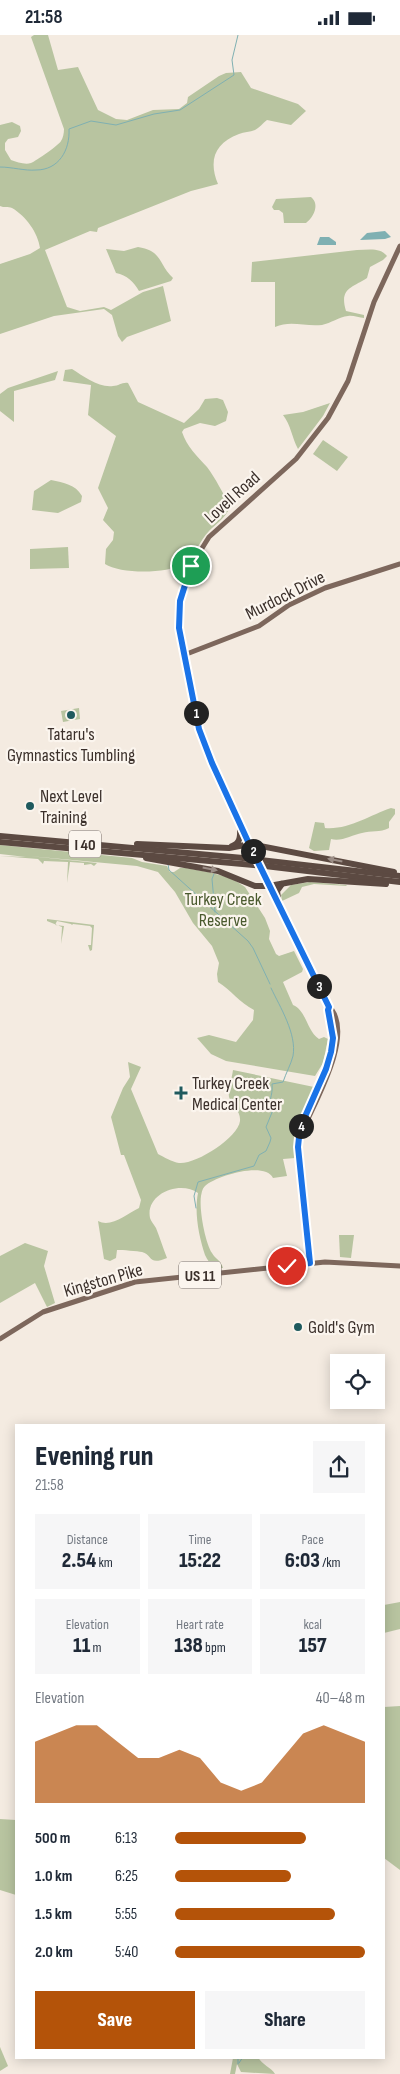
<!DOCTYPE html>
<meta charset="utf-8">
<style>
body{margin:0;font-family:"Sofia Sans Condensed",sans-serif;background:#f6f6f7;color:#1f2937;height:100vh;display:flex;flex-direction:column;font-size:19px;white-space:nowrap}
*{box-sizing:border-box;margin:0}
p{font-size:16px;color:#747a83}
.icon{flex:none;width:28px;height:28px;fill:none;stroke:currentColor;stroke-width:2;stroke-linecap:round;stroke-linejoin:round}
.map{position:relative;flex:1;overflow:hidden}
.sheet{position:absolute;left:15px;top:1389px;width:370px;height:635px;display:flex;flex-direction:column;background:#fff;border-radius:0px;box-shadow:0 2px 12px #0003}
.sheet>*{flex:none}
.buttons{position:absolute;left:330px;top:1319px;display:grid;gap:10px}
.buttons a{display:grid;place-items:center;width:55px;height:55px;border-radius:0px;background:#fff;box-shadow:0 2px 12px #0003;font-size:25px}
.pin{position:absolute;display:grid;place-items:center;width:42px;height:42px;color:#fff;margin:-21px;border:2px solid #fff;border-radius:50%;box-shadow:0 1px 5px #0007}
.km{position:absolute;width:25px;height:25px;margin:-12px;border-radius:50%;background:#222;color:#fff;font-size:14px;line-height:25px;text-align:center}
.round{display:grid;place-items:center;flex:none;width:52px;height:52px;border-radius:0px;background:#f6f6f7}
.head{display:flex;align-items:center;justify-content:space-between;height:85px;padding:0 20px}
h1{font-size:28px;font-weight:800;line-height:38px}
.stats{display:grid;grid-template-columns:repeat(3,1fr);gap:8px;height:85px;padding:5px 20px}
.stats div{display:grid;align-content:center;border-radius:0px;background:#f6f6f7;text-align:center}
.stats b{font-size:21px;font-weight:800}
.stats small{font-size:14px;font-weight:400}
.stats p{font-size:14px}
.chart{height:140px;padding:10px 20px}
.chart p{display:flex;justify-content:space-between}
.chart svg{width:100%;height:90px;margin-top:5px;fill:#b45309;opacity:.7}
.action{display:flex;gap:10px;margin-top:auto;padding:10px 20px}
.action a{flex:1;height:58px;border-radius:0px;background:#b45309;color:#fff;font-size:20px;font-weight:800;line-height:58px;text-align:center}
.action a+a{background:#f6f6f7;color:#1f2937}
ul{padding:0 20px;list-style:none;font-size:16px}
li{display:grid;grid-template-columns:80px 60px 1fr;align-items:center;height:38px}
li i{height:12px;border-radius:6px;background:#b45309}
.status{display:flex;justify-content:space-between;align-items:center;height:35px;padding:0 25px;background:#fff;direction:ltr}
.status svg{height:14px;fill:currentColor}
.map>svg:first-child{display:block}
.green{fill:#b8c4a0}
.water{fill:#7fb0b2}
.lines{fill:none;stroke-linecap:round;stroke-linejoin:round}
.stream{stroke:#7fb0b2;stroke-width:1}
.major{stroke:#7d675c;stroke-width:5}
.highway{stroke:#5c4a42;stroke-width:6}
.major-bridge{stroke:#7d675c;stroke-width:5}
.oneway{fill:#9c8e87}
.route-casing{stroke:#fff;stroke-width:10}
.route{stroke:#1a73e8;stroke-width:6}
.poi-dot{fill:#1f5a5e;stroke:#fbf5ee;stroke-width:2}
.labels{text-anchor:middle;stroke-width:4.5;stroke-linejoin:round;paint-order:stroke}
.shield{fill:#fbf5ee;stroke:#756b66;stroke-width:1}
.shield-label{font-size:16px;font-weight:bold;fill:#3b302b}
.street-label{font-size:18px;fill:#3b302b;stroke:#fbf5ee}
.poi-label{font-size:18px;fill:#3b302b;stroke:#fbf5ee;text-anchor:start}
.park-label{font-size:18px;fill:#4a5a2e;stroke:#fbf5ee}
</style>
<div class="status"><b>21:58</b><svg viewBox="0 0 49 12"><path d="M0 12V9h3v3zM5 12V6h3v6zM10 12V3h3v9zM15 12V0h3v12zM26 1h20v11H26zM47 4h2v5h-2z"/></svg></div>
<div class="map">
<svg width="400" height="2039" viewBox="0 0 400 2039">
<rect width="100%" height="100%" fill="#f4ebe1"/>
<!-- green -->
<g class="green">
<path d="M34 0H48L58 35 78 32 98 75 116 84 127 85 153 75 179 74 187 68 188 62 219 41 226 38 241 37 251 53 298 69 306 76 291 90 267 85C263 88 259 93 255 95 250 97 244 97 239 99 215 108 208 125 218 149L191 156 98 193 97 197 90 196 45 215 67 272 80 276 104 272 111 275 143 257 163 251 171 286 127 302 122 307 118 301 112 280 104 274 54 281 0 299V229L30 219 40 213C38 198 26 181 12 173 8 171 4 173 0 171V90L12 87 20 91 21 96 18 102 8 104 5 108V115L11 125C17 127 25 130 31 128 36 126 59 110 61 106 63 103 64 98 64 94L31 2Z"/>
<path d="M311 162C320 169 314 182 306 188H284L283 178 279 175H274L272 172 276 164Z"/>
<path d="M138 212C163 216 158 229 173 243L171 246 139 256C134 247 127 240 116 238L106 214 124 216Z"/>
<path d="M357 215C368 215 380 212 387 221L383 225 370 232 367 243C352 253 339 253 346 276L364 280V283C359 283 353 280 348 281 339 282 331 288 322 290 305 292 291 285 275 292V247H251L252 227Z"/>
<path d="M72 334C83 341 99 353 113 351 119 351 122 347 128 348L138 367 184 388 199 374 205 364 217 363 223 365 228 377 226 386 215 391 200 388 184 394 182 397C187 412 197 421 207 432 216 444 222 457 230 470 229 480 216 489 209 496 200 505 194 523 183 529 167 539 120 539 105 529L106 514 113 505 114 497 103 485 108 473 98 453 116 401 88 380 91 350 63 346 65 335Z"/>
<polygon points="58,336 55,345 14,356 14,387 0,376 0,359 8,353"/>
<path d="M330 368 323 381 298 414C292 403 291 390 283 380L303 377Z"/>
<polygon points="323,405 348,422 337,436 313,419"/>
<path d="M51 445C64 448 75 449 82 461L81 467 58 478 32 475 34 456Z"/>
<polygon points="68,512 69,533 30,534 30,514"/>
<polygon points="79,673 80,684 63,687 61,676"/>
<path d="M391 773 395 774V779L389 787V793C380 798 371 795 362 798 352 800 341 807 331 804L329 815 314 816 309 813 315 787 324 788 325 793C349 795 370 780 391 773Z"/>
<path d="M0 810 132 823 142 827 167 831 170 837H174L180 833H186C206 837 228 839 245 852L265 883 270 896 269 904 276 919 279 921 294 916 303 934 302 937 283 947 293 970C307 976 306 995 319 1004L324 1002 328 1004 323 1028 315 1041 226 1026 211 1019 197 1003 209 1000 236 1007 253 985 254 975C240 968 231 955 218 947L217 939 219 928 212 911 193 888 175 857 158 837 137 831 29 821 97 828 94 831 91 829 84 830V828L70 827 67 848 68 827 44 826 43 829 38 824 0 821 26 822 0 819Z"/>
<polygon points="310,847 346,850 347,851 314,849 302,852 299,858 282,866 281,860 291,850"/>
<polygon points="47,884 94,890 92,915 90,916 88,910 91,910 92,893 90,891 73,889 72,890 71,889 57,886 55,890 64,891 61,909 62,892 47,886"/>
<path d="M128 1027 141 1032 131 1054 158 1119C164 1122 172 1127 179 1128 195 1130 238 1103 240 1086 241 1076 232 1071 229 1062 228 1055 232 1043 233 1035L314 1052 298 1092 295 1110V1123L283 1124 287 1141 273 1143C265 1126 216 1141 205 1151 202 1154 202 1157 201 1161 199 1174 205 1207 212 1218 215 1224 221 1225 223 1233H214C211 1229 207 1225 205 1220 199 1202 194 1178 198 1158 181 1145 145 1158 150 1183 151 1186 154 1190 156 1193 160 1203 163 1213 167 1223 148 1231 153 1220 142 1217 138 1216 122 1215 117 1215L116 1223 110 1226 104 1224 98 1186C111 1193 127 1179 139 1173L141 1165 124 1120H121L111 1082 123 1053 130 1042Z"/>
<polygon points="339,1200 354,1200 351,1223 340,1222"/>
<polygon points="25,1208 48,1216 44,1231 55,1268 47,1272 35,1248 0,1268 0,1221"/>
<polygon points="400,1567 400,1594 384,1598 384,1570"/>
<polygon points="400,1671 400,1835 384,1823 384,1672"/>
<polygon points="0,1784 16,1785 16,1860 0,1855"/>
<polygon points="0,2012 8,2031 0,2036"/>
<path d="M258 2022C262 2030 271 2032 275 2039L241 2037 237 2029 235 2039H230L233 2023Z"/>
</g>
<!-- water -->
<g class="water">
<polygon points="385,196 391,202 385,204 360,205 367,198"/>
<polygon points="320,202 329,202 336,207 336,210 317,210"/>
</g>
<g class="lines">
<!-- stream -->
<g class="stream">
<path d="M0 132C12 132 25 136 36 135 59 135 70 115 69 94L91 86 116 90 154 79 180 75 234 40 232 25 238 0"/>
<polyline points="168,829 169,835 248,906 253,913 270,949"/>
<polyline points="214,839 212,844 215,877"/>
<path d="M196 1173 194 1161 198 1147 254 1131 259 1120 266 1116 270 1107 271 1103 266 1092 273 1075 269 1072C270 1063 273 1058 272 1049L283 1047C286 1038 291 1029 293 1021 297 999 280 972 271 953"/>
<polyline points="239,2028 243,2022"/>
<polyline points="238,2029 238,2022"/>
</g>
<!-- major -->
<g class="major">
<polyline points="184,620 259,591 289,570 325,553 400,529"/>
<polyline points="250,811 213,729 199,694 179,593 182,555 191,531 209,502 296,424 328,383 348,346 374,267 400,211"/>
<path d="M264 841 325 965C327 969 330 971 332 975 352 1004 315 1066 303 1095L300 1097"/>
<polyline points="310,1229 298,1113 300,1093 326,1034 331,1017 332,999 329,972"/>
<polyline points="0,1304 43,1277 135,1247 325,1227 400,1231"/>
</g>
<!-- highway -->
<g class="highway">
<polyline points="0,801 243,823 400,841"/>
<polyline points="0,807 265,831 400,847"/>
<polyline points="137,809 229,813 250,809 394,837"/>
<path d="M232 811C242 808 240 798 240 789"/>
<polyline points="146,823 218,836 255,851 269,851 308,844 386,849"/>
<polyline points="279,870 277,856 282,849"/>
</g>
<!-- major-bridge -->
<polyline class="major-bridge" points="251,813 264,841"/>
</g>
<!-- one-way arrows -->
<defs><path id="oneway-solid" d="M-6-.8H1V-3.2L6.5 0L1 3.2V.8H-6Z" transform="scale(1.25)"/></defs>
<g class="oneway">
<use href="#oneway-solid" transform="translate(335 825) rotate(-169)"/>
<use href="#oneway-solid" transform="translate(210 834) rotate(11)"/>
</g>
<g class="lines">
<defs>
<polyline id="route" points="191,531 180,566 179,593 199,694 212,728 251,813 329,972 328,975 333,1003 331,1017 326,1034 300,1093 298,1112 310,1228 287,1231"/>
</defs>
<!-- route casing -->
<use href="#route" class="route-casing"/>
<!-- route -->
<use href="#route" class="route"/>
</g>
<!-- markers -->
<g class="poi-dot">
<circle cx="71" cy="680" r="5"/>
<circle cx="30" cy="771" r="5"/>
<path d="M178.5 1050.5h5v5h5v5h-5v5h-5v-5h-5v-5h5z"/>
<circle cx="298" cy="1292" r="5"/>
</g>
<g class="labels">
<!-- shield labels -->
<g class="shield">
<rect x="69" y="795.5" width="32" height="27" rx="4"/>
<rect x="179" y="1226.5" width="42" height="27" rx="4"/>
</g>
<g class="shield-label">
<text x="85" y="815">I 40</text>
<text x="200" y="1246">US 11</text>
</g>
<!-- street labels -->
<g class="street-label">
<text transform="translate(232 462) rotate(-42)" y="6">Lovell Road</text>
<text transform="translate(285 560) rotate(-27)" y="6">Murdock Drive</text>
<text transform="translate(103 1245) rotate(-16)" y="6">Kingston Pike</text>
</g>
<!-- poi labels -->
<g class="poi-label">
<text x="71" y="705" text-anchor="middle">Tataru's<tspan x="71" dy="21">Gymnastics Tumbling</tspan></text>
<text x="40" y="767">Next Level<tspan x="40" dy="21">Training</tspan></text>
<text x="192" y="1054">Turkey Creek<tspan x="192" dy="21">Medical Center</tspan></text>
<text x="308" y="1298">Gold's Gym</text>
</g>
<!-- park labels -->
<g class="park-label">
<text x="223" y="870">Turkey Creek<tspan x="223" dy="21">Reserve</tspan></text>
</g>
</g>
</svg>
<div class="buttons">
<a><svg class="icon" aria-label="locate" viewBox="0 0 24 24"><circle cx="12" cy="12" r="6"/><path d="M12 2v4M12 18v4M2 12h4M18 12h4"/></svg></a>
</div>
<div class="pin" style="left:191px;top:531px;background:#1e9e55"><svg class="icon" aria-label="arrive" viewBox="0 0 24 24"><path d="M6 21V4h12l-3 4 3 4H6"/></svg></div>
<div class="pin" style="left:287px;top:1231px;background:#d93025"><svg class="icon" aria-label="check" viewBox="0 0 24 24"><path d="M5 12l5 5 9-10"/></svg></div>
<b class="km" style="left:196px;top:678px">1</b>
<b class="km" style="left:253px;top:816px">2</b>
<b class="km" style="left:319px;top:951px">3</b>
<b class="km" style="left:301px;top:1091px">4</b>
<section class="sheet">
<div class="head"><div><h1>Evening run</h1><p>21:58</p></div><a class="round"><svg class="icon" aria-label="share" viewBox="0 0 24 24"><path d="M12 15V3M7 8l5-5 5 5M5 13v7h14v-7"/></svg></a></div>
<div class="stats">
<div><p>Distance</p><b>2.54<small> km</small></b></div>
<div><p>Time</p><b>15:22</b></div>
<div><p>Pace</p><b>6:03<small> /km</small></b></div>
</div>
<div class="stats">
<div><p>Elevation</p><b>11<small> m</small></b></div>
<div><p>Heart rate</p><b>138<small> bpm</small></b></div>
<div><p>kcal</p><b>157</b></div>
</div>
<div class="chart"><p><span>Elevation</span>40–48 m</p>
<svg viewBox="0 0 160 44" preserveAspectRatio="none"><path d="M0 44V14L10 10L20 6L30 6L40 14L50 22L60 22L70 18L80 22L90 34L100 38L110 34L120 22L130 10L140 6L150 10L160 14V44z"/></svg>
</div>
<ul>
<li><b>500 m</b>6:13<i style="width:69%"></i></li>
<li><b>1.0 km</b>6:25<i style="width:61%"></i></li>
<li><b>1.5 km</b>5:55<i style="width:84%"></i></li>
<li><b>2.0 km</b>5:40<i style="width:100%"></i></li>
</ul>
<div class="action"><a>Save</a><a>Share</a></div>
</section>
</div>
